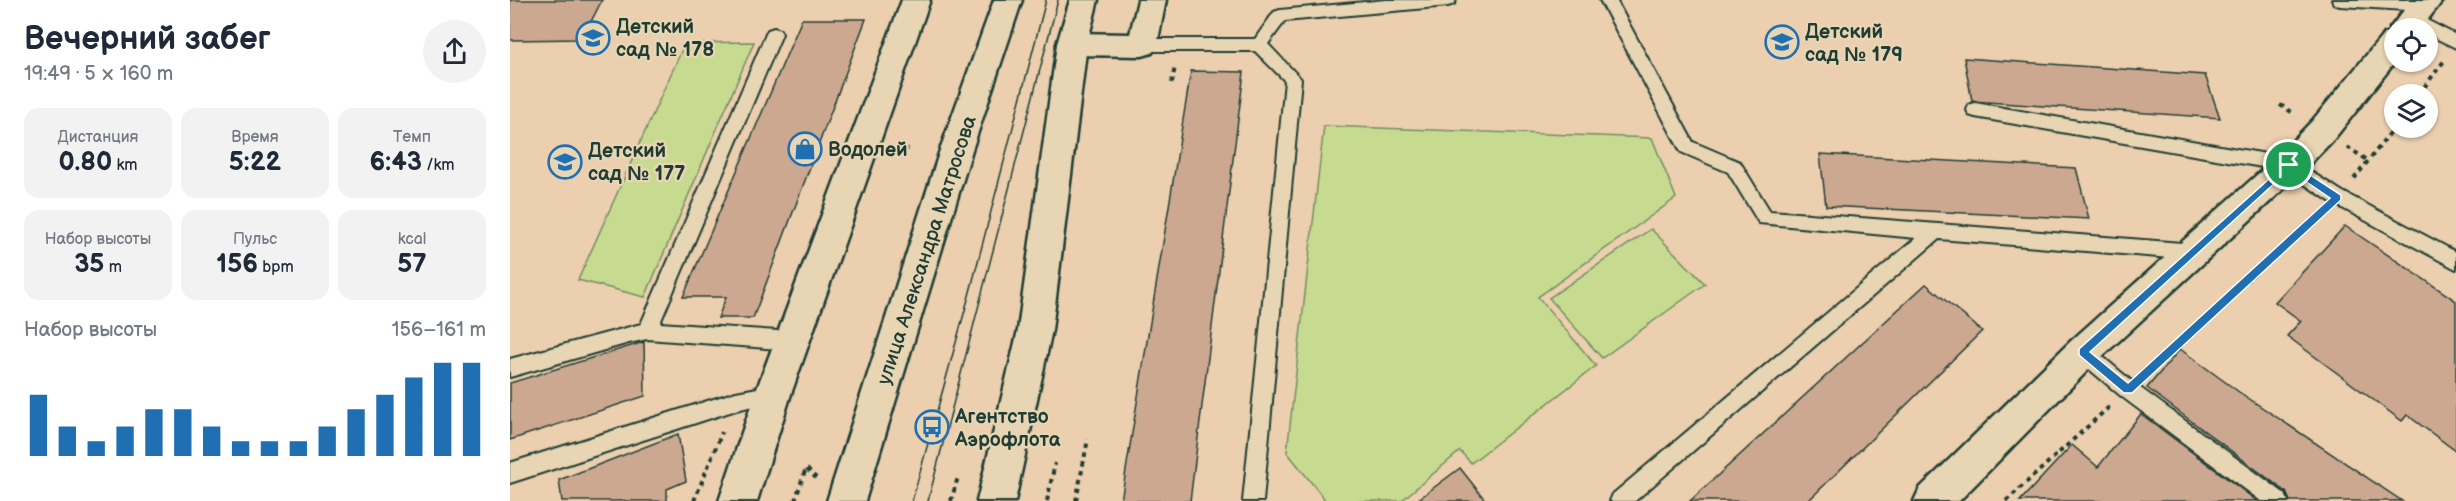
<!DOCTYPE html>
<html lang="ru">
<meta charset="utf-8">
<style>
body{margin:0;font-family:"Balsamiq Sans",sans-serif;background:#f2f2f3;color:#1f2937;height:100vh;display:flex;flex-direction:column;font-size:22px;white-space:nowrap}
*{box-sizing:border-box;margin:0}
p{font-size:20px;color:#747a83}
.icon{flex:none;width:33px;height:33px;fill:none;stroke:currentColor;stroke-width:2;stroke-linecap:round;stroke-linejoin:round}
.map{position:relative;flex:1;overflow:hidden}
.drawer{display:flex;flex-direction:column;background:#fff;width:510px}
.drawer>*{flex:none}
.buttons{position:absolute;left:1874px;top:18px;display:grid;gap:12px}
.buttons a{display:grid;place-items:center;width:54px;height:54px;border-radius:50%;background:#fff;box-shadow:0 2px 4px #0004;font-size:30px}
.pin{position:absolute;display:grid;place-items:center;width:51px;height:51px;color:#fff;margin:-26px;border:3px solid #fff;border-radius:50%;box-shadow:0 2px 6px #0007}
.round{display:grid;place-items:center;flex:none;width:63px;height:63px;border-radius:32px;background:#f2f2f3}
.headline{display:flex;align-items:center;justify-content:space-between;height:102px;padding:0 24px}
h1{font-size:33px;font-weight:800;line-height:45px}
.figures{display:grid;grid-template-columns:repeat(3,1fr);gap:9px;height:102px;padding:6px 24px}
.figures div{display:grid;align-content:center;border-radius:15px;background:#f2f2f3;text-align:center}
.figures b{font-size:26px;font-weight:800}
.figures small{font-size:16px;font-weight:400}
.figures p{font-size:16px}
.chart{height:168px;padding:12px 24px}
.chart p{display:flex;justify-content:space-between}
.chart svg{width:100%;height:108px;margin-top:6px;stroke:#1f6fb2;stroke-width:6}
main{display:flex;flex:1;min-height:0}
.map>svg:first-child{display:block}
.green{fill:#c7db90;stroke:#738c62;stroke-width:1.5}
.building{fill:#cda890;stroke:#1f3d34;stroke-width:1.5}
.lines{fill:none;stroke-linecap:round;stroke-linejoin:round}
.service-casing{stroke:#1f3d34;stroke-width:4}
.minor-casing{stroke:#1f3d34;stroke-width:5}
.secondary-casing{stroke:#1f3d34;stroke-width:5}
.trunk-casing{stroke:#1f3d34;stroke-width:5}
.path{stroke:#1f3d34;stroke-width:4;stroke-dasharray:4.5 4.5;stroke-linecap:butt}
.service{fill:#e8d5b3;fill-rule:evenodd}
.minor{fill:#e8d5b3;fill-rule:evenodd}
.secondary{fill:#e8d5b3;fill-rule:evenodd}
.trunk{fill:#e8d5b3;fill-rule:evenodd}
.tram{stroke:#1f3d34;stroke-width:1.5}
.route{fill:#1f6fb2;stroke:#fff;stroke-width:1.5;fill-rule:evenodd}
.labels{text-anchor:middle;stroke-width:5;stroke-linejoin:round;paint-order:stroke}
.poi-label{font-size:20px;font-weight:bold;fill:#1f3d34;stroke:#e8d5b3;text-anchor:start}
.street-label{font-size:20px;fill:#1f3d34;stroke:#e8d5b3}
</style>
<main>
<section class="drawer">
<div class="headline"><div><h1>Вечерний забег</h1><p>19:49 · 5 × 160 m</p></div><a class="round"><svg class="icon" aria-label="share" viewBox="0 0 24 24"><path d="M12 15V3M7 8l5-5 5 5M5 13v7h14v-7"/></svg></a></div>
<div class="figures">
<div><p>Дистанция</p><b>0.80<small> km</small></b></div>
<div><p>Время</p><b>5:22</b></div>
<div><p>Темп</p><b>6:43<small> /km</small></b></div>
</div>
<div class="figures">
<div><p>Набор высоты</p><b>35<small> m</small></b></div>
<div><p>Пульс</p><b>156<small> bpm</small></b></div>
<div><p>kcal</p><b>57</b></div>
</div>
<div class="chart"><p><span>Набор высоты</span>156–161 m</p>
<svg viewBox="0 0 160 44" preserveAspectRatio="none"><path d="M5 44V19M15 44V32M25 44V38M35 44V32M45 44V25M55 44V25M65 44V32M75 44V38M85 44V38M95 44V38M105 44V32M115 44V25M125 44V19M135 44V12M145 44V6M155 44V6"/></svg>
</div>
</section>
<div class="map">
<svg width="1946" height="501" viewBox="0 0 1946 501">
<rect width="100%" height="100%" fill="#ebcfae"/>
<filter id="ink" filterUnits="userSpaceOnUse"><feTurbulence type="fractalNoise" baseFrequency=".0167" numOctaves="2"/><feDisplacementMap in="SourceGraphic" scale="12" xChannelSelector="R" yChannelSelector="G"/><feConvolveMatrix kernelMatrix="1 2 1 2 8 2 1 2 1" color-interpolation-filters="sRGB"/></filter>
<g filter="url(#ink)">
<!-- green -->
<g class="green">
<polygon points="244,42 135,297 68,280 175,43"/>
<polygon points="814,126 1142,138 1166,198 1028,297 1086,366 961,463 950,451 891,501 816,501 777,452"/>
<polygon points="1141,229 1195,284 1092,358 1039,298"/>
</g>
<!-- building -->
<g class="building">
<polygon points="0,0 92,0 72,39 0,40"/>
<polygon points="292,19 356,19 243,318 208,318 216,297 173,297"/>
<polygon points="1454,58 1695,75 1710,118 1462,101"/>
<polygon points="681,71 734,72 680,501 611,501"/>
<polygon points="1310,154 1566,168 1579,219 1316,206"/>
<polygon points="1835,226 1946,301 1946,451 1897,415 1892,421 1777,336 1791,321 1765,302"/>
<polygon points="1416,284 1472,331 1298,501 1180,501"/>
<polygon points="134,342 135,396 0,440 0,383"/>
<polygon points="1670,349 1729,392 1892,501 1780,501 1776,492 1637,388"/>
<polygon points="1631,414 1747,501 1510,501 1562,445 1588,467"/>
<polygon points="168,434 176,481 157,489 157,501 52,501 49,480"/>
<polygon points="950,468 976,501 906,501"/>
</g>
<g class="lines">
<defs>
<g id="service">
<polygon points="876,0 946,0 944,4 938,6 775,21 758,44 791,79 753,501 733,501 775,81 745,51 632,51 626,49 624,45 626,41 632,39 745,39 764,12 770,10"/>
<polygon points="1090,0 1106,0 1183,142 1230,162 1260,211 1685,244 1691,246 1694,252 1691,258 1685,260 1429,239 1125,501 1100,501 1103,494 1406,238 1249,223 1218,172 1171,152"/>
<polygon points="1822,0 1916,0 1921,5 1919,9 1913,11 1830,6 1824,4"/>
<path d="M1903 13 1946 35V48L1917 34V28C1908 28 1900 27 1895 19L1897 15Z"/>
<polygon points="264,28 270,30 272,34 150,323 283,332 290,335 292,341 290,347 283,350 137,339 119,343 0,377 0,359 131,324 256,34 258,30"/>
<polygon points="1465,103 1779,158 1833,192 1946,252 1946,269 1821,202 1775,171 1465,117 1459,115 1457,110 1459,105"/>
<polygon points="1573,343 1580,346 1625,384 1775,494 1778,501 1751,501 1611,396 1566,358 1564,352 1566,346"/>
<polygon points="263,385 270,388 273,394 270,400 226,410 0,483 0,463 226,392"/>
</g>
<g id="minor">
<polygon points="392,0 420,0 281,394 247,501 209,501 245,394"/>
<polygon points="628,0 656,0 647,45 642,53 632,56 562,55 552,52 547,44 552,36 562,33 620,34"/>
</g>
<polygon id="secondary" points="1902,0 1933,0 1911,28 1884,28 1885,62 1824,139 1790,174 1585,363 1449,501 1404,501 1410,488 1561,341 1768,156 1802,121 1874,34 1882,31 1880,28"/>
<g id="trunk">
<polygon points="484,0 512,0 462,150 355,501 317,501 430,150"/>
<polygon points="560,0 588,0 577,44 542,330 505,501 467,501 508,330 547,44"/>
</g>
</defs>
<!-- service casing -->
<use href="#service" class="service-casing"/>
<!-- minor casing -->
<use href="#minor" class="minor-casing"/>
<!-- secondary casing -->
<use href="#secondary" class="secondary-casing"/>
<!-- trunk casing -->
<use href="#trunk" class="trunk-casing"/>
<!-- path -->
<g class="path">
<polyline points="662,83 665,66"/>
<polyline points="1909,94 1934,61"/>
<polyline points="1770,105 1785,114"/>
<polyline points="1837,147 1859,161"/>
<polyline points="385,148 399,149"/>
<polyline points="1844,179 1884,128"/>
<polyline points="1636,373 1809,214"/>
<polyline points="184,501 212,432"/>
<polyline points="285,501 296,468 306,478"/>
<polyline points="441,501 448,477"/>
<polyline points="537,501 545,463"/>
<polyline points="566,501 578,439"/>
<polyline points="1496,501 1599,407"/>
</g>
<!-- service -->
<use href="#service" class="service"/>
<!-- minor -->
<use href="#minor" class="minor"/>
<!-- secondary -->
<use href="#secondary" class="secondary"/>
<!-- trunk -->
<use href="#trunk" class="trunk"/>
<!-- tram -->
<g class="tram">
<polyline points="402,501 460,292 536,0"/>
<polyline points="418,501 548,0"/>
</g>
</g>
</g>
<!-- route -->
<path class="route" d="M1779 161 1831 195V200L1622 393H1614L1569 355V349ZM1779 170 1820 198 1618 383 1580 352Z"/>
<!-- icons -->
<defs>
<symbol id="school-ring" viewBox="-11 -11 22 22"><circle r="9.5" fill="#e8d5b3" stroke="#1f6fb2" stroke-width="1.5"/><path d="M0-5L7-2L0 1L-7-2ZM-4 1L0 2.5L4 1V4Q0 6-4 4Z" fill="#1f6fb2"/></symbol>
<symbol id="shop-ring" viewBox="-11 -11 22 22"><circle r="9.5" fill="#e8d5b3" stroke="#1f6fb2" stroke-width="1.5"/><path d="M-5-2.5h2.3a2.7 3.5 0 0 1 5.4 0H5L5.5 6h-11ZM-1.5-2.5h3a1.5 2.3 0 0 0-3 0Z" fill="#1f6fb2"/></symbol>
<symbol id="bus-ring" viewBox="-11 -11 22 22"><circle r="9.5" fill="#e8d5b3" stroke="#1f6fb2" stroke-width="1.5"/><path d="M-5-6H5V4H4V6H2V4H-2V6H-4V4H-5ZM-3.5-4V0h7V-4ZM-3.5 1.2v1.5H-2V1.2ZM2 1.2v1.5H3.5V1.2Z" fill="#1f6fb2"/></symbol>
</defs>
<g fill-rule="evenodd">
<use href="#school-ring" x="64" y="19" width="38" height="38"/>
<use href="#school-ring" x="1253" y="23" width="38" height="38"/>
<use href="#shop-ring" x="276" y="130" width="38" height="38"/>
<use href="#school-ring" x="36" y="143" width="38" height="38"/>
<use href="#bus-ring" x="403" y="408" width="38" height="38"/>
</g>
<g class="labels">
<!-- poi labels -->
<g class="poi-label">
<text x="106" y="33">Детский<tspan x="106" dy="23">сад № 178</tspan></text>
<text x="1295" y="38">Детский<tspan x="1295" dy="23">сад № 179</tspan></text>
<text x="318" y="156">Водолей</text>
<text x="78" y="157">Детский<tspan x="78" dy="23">сад № 177</tspan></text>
<text x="445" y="423">Агентство<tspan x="445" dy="23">Аэрофлота</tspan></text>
</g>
<!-- street labels -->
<g class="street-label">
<text transform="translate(416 250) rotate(-72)" y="7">улица Александра Матросова</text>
</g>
</g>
</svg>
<div class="buttons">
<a><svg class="icon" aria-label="locate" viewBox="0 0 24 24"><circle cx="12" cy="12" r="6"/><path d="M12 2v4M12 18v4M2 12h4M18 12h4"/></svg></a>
<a><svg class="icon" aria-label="layers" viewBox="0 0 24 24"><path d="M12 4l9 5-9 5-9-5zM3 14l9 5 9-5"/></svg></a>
</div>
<div class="pin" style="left:1779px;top:165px;background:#1e9e55"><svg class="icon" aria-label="arrive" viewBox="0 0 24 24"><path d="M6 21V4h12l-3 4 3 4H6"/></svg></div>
</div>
</main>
